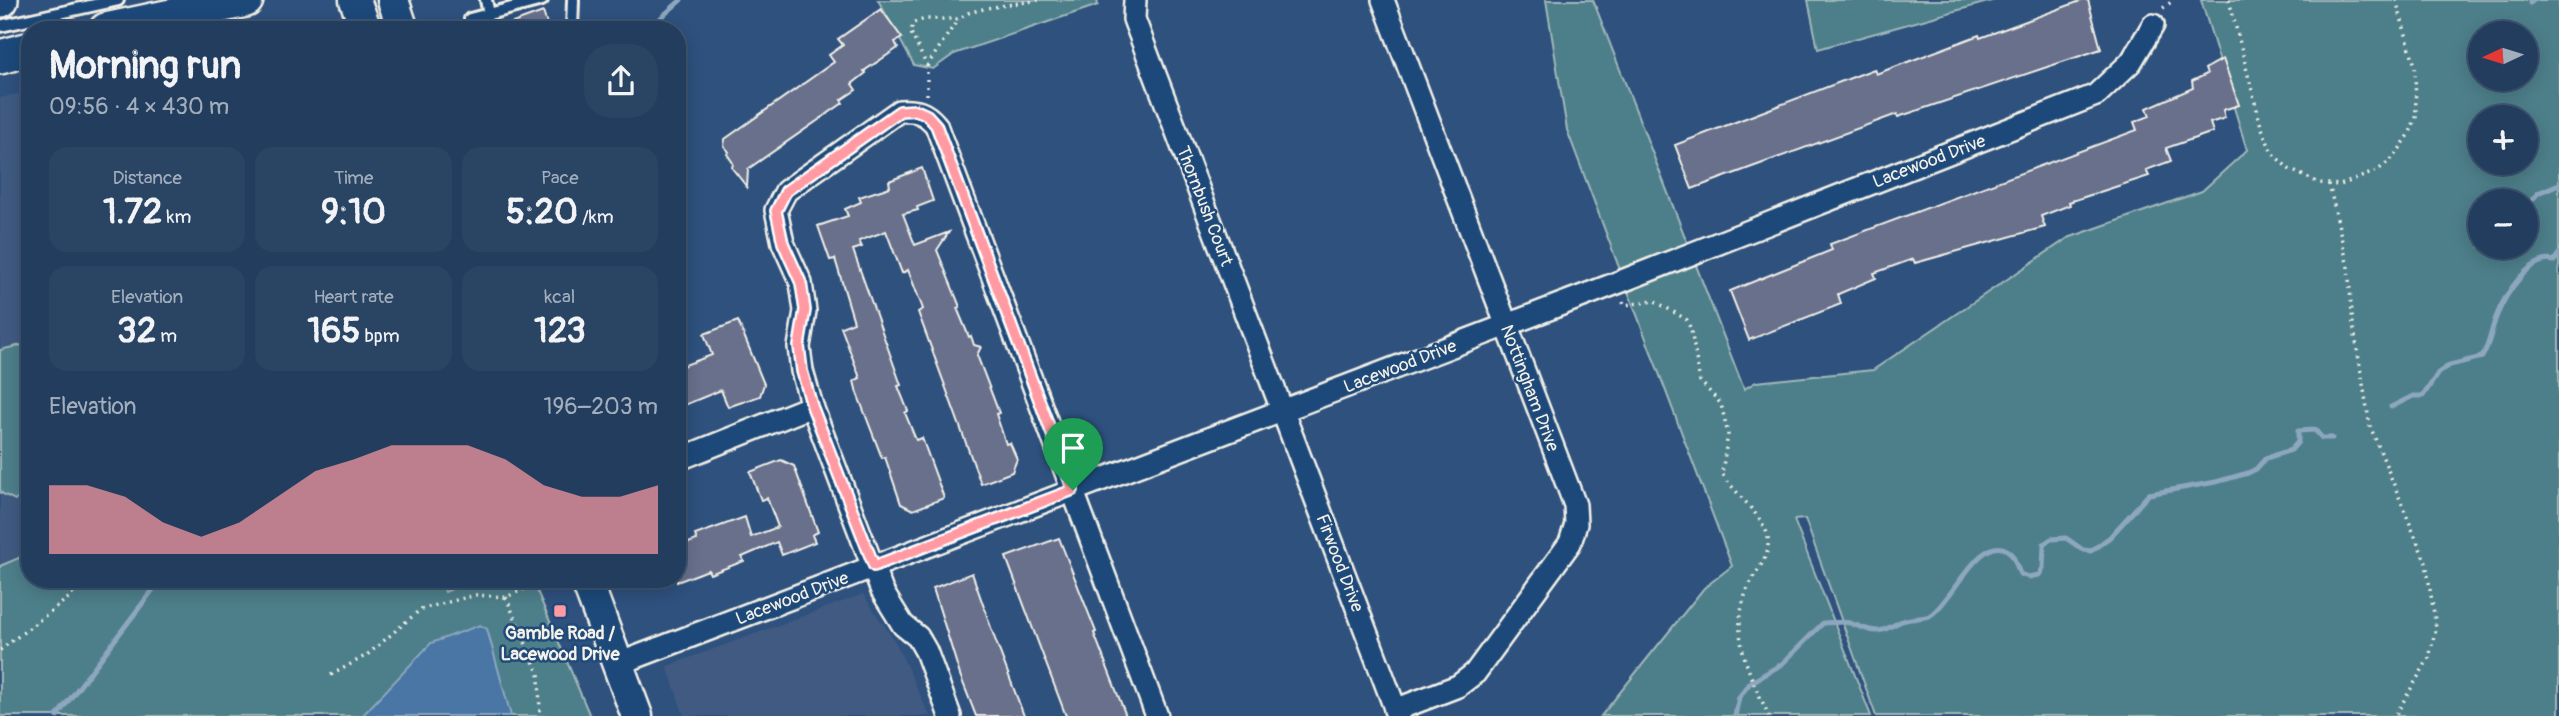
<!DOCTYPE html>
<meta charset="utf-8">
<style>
body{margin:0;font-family:Pangolin,sans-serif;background:#2a4464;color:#f1f3f6;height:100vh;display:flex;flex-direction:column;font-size:26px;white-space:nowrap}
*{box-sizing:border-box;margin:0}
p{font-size:23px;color:#a2aebc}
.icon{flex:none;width:38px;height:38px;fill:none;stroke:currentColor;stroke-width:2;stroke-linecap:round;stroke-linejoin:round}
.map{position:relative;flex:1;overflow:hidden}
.sheet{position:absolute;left:21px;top:21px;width:665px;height:567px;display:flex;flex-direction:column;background:#223d5e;border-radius:28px;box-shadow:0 4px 18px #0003,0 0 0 2px #3f5673}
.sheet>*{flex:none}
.needle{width:46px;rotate:266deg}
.controls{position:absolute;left:2468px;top:21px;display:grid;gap:14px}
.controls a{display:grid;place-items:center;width:70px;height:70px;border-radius:50%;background:#223d5e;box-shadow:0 4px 18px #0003,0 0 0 2px #3f5673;font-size:35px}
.pin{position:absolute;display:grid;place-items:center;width:60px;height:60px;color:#fff;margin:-72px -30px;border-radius:50% 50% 50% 0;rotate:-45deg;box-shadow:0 0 7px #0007}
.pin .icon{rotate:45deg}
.round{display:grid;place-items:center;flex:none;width:74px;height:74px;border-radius:28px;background:#2a4464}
.overview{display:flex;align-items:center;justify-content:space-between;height:119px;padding:0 28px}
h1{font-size:38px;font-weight:800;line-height:52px}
.figures{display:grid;grid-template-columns:repeat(3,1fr);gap:10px;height:119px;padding:7px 28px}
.figures div{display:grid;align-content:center;border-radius:18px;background:#2a4464;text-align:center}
.figures b{font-size:35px;font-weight:800}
.figures small{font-size:19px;font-weight:400}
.figures p{font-size:19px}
.chart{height:196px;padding:14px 28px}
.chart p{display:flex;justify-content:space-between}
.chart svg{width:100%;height:126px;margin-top:7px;fill:#ff9aa2;opacity:.7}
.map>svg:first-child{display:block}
.built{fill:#3f5a82}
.green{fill:#4e7f8a;stroke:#a1b8b9;stroke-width:2;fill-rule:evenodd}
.water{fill:#4876a4;stroke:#8da7bf;stroke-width:2}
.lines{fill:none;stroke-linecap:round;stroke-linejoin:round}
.stream{stroke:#8da7bf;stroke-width:5}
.building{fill:#686f8c;stroke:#f4f1e8;stroke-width:2}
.lane-casing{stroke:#f4f1e8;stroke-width:16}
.street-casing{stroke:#f4f1e8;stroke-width:26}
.secondary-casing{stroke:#f4f1e8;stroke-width:35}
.primary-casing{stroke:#f4f1e8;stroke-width:38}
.path{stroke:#f4f1e8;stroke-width:3.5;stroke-dasharray:2 5;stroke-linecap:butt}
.lane{stroke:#1f4a7a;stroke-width:10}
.street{stroke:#1f4a7a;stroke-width:21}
.secondary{stroke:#1f4a7a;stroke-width:30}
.primary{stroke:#1f4a7a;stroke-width:33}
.route-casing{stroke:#fff;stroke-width:14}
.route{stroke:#ff9aa2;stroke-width:9}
.poi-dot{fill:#ff9aa2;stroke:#1f4a7a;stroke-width:2.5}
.labels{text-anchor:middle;stroke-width:5;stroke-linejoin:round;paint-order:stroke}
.street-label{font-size:18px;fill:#f4f1e8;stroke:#1f4a7a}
.poi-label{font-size:18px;font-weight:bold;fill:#f4f1e8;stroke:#1f4a7a}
</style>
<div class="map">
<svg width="2559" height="716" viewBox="0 0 2559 716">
<rect width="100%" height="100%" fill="#2e517e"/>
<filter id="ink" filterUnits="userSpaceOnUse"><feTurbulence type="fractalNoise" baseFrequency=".0143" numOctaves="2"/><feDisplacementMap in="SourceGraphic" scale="14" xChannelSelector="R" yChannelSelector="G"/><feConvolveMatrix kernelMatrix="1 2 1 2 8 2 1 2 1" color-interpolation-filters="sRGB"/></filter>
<g filter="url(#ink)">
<!-- built -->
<g class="built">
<polygon points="30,91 30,546 19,558 0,566 0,98"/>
<polygon points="863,594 896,643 930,716 684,716 667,666"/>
</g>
<!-- green -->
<g class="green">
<polygon points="878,0 1097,0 1098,5 954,54 933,69 914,65"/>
<path d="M1546 0H1593L1744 389 1756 382 1873 370 2068 238 2202 191 2247 150 2201 0H2559V716H1876L1805 519 1794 520 1871 716H1601L1704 588 1732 566 1567 130ZM2480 33H2525V79H2480ZM2480 117H2525V163H2480ZM2480 201H2525V247H2480Z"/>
<polygon points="1808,0 1995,0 1818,49"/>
<polygon points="21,345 30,347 30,495 15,500 1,493 0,490 0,350"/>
<polygon points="30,546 30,579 441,579 445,592 473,579 532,579 590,716 0,716 0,566 19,558"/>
</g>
<!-- water -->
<polygon class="water" points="480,625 487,629 511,716 362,716 431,643"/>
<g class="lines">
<!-- stream -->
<g class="stream">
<polyline points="2530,3 2534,0"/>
<polyline points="647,30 681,0"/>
<polyline points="2525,208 2538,193 2559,184"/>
<path d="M2391 407 2413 396H2423L2438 373 2450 365 2482 357C2490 344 2491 329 2497 315 2505 295 2530 255 2554 261L2559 254"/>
<polyline points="57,716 161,579"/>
<path d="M1735 716 1739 697 1750 683 1782 664 1823 623C1832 623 1842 621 1850 623 1859 626 1868 631 1877 631 1886 631 1894 624 1902 621 1910 618 1921 619 1929 616 1950 605 1980 533 2007 550 2014 554 2017 567 2020 574L2028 577 2039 575 2043 568 2044 544 2051 539 2066 538 2083 550 2091 551 2110 537 2149 494 2216 482 2248 473 2256 469 2266 458 2291 450 2298 442V431L2315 430 2322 438H2332"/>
</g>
</g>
<!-- building -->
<g class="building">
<polygon points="2083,0 2088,0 2101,49 1898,117 1897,114 1692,189 1675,145 1874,69 1876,74 1979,35 1980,38"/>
<polygon points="881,9 902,38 895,42 898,48 864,71 866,73 852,84 856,90 841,100 843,103 748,169 747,187 732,168 733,163 727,154 729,152 724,146 725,139 834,62 829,55 843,45 838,39"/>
<polygon points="543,12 549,30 500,30 499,28"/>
<polygon points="2223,59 2239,105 2223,110 2225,118 2210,123 2213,132 2166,148 2171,161 2146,170 2149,176 2069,202 2070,205 2041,216 2045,227 1915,263 1913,259 1874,273 1876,278 1838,294 1841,304 1749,340 1730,291 1832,250 1830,244 2137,130 2134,122 2150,116 2147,108 2193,88 2192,81 2207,74 2205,69"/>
<polygon points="922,168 933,201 917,207 918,210 903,214 915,245 949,232 937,250 960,307 957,308 969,337 971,336 974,345 981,347 977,355 999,413 996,414 1006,444 1010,443 1017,459 1012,472 981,484 918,312 923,309 908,270 902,273 886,231 859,241 862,247 853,250 901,385 898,386 908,411 905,413 916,440 922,438 944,498 913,510 901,504 885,457 882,458 857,393 854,381 860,378 841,327 854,322 835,259 830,260 818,226 848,216 845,209 861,202 859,197 890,187 889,181"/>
<polygon points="738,321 764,384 760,396 728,407 721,390 677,408 677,368 712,355 704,334"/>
<polygon points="781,460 794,466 818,532 812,535 815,542 782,555 777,542 742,557 744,561 710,574 708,570 677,582 677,547 697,540 695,535 745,517 751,537 778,527 767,498 761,500 750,472"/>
<polygon points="1059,538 1096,632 1094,633 1126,716 1066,716 1042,653 1006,557"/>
<polygon points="972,573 995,639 1024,716 976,716 960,675 933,588"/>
</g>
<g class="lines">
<defs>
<g id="lane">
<polyline points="486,0 489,14"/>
<polyline points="470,19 542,0"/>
<polyline points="0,26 118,0"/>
<polyline points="572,30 573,0"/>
</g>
<g id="street">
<polyline points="1135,0 1134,19 1398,716"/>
<polyline points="1383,0 1575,505 1576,524 1570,543 1475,673 1458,686 1395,710"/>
<polyline points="677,460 812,406"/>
<polyline points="618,664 1617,283 2096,95 2131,62 2153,25"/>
<path d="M950 716 926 651 918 637 903 625 882 591 812 406 802 371 799 347 805 311 801 283 783 243 776 210 786 191 899 111C917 110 925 112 936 125L1157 716"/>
</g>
<g id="secondary">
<polyline points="355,0 366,30"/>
<polyline points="393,0 403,30"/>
<polyline points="586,579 637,716"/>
</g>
<g id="primary">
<polyline points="0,0 1,0"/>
<polyline points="106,30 246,0"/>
<polyline points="0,57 30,49"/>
</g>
</defs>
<!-- lane casing -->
<use href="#lane" class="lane-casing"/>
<!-- street casing -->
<use href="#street" class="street-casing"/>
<!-- secondary casing -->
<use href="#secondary" class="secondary-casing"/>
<!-- primary casing -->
<use href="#primary" class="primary-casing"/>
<!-- path -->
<g class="path">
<polyline points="2229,0 2261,126 2272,153 2289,169 2319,183 2340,185 2377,171 2394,157 2409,135 2416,117 2415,66 2396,0"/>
<polyline points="2163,8 2174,0"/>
<polyline points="927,66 958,19"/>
<polyline points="927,95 927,66 911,33 913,23 925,19 958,19 968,13 987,8 1039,0"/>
<polyline points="2329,184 2348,267 2353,324 2370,426 2426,563 2436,627 2429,658 2395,716"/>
<path d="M1623 302 1624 305 1655 301 1687 320 1691 330 1700 381 1721 404 1728 434 1722 473C1733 492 1767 519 1768 539 1770 558 1755 572 1748 588 1728 635 1749 673 1769 716"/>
<polyline points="506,597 539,675 540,716"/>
<polyline points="0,650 71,596 84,579"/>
<polyline points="331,675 367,655 421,609 476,595 506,597 546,580"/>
</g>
<!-- lane -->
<use href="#lane" class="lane"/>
<!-- street -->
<use href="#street" class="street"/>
<!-- secondary -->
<use href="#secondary" class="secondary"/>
<!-- primary -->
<use href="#primary" class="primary"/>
</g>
</g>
<g class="lines" filter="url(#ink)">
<defs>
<polygon id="route" points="916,110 927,115 936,125 1073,490 874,566 812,406 802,371 799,346 805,310 801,283 783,243 776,211 786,191 900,111"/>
</defs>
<!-- route casing -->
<use href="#route" class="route-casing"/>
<!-- route -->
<use href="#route" class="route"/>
</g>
<!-- markers -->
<rect class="poi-dot" x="553" y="604" width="14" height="14" rx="3.5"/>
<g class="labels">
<!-- street labels -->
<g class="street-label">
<text transform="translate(1929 161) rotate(-21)" y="6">Lacewood Drive</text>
<text transform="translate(1205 206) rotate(69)" y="6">Thornbush Court</text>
<text transform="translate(1400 366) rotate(-21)" y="6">Lacewood Drive</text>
<text transform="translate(1530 388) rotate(69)" y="6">Nottingham Drive</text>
<text transform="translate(1340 563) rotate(69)" y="6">Firwood Drive</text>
<text transform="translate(792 598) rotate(-21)" y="6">Lacewood Drive</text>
</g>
<!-- poi labels -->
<g class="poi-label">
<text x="560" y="639">Gamble Road /<tspan x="560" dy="21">Lacewood Drive</tspan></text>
</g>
</g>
</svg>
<div class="controls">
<a><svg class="needle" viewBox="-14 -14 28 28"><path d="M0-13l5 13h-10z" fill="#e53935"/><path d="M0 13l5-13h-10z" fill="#a2aebc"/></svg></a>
<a>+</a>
<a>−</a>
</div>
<div class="pin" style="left:1073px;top:490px;background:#1e9e55"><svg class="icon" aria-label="arrive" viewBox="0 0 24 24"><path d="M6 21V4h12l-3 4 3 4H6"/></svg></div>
<section class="sheet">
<div class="overview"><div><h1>Morning run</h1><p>09:56 · 4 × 430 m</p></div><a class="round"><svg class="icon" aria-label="share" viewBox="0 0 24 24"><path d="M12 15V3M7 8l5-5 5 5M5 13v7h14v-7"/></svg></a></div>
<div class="figures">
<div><p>Distance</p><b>1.72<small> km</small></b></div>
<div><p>Time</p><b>9:10</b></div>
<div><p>Pace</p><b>5:20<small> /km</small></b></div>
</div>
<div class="figures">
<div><p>Elevation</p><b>32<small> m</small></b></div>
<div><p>Heart rate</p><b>165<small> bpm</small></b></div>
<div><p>kcal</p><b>123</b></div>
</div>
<div class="chart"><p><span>Elevation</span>196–203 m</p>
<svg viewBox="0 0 160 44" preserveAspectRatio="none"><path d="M0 44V20L10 20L20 24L30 33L40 38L50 33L60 24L70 15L80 11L90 6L100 6L110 6L120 11L130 20L140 24L150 24L160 20V44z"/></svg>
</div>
</section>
</div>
